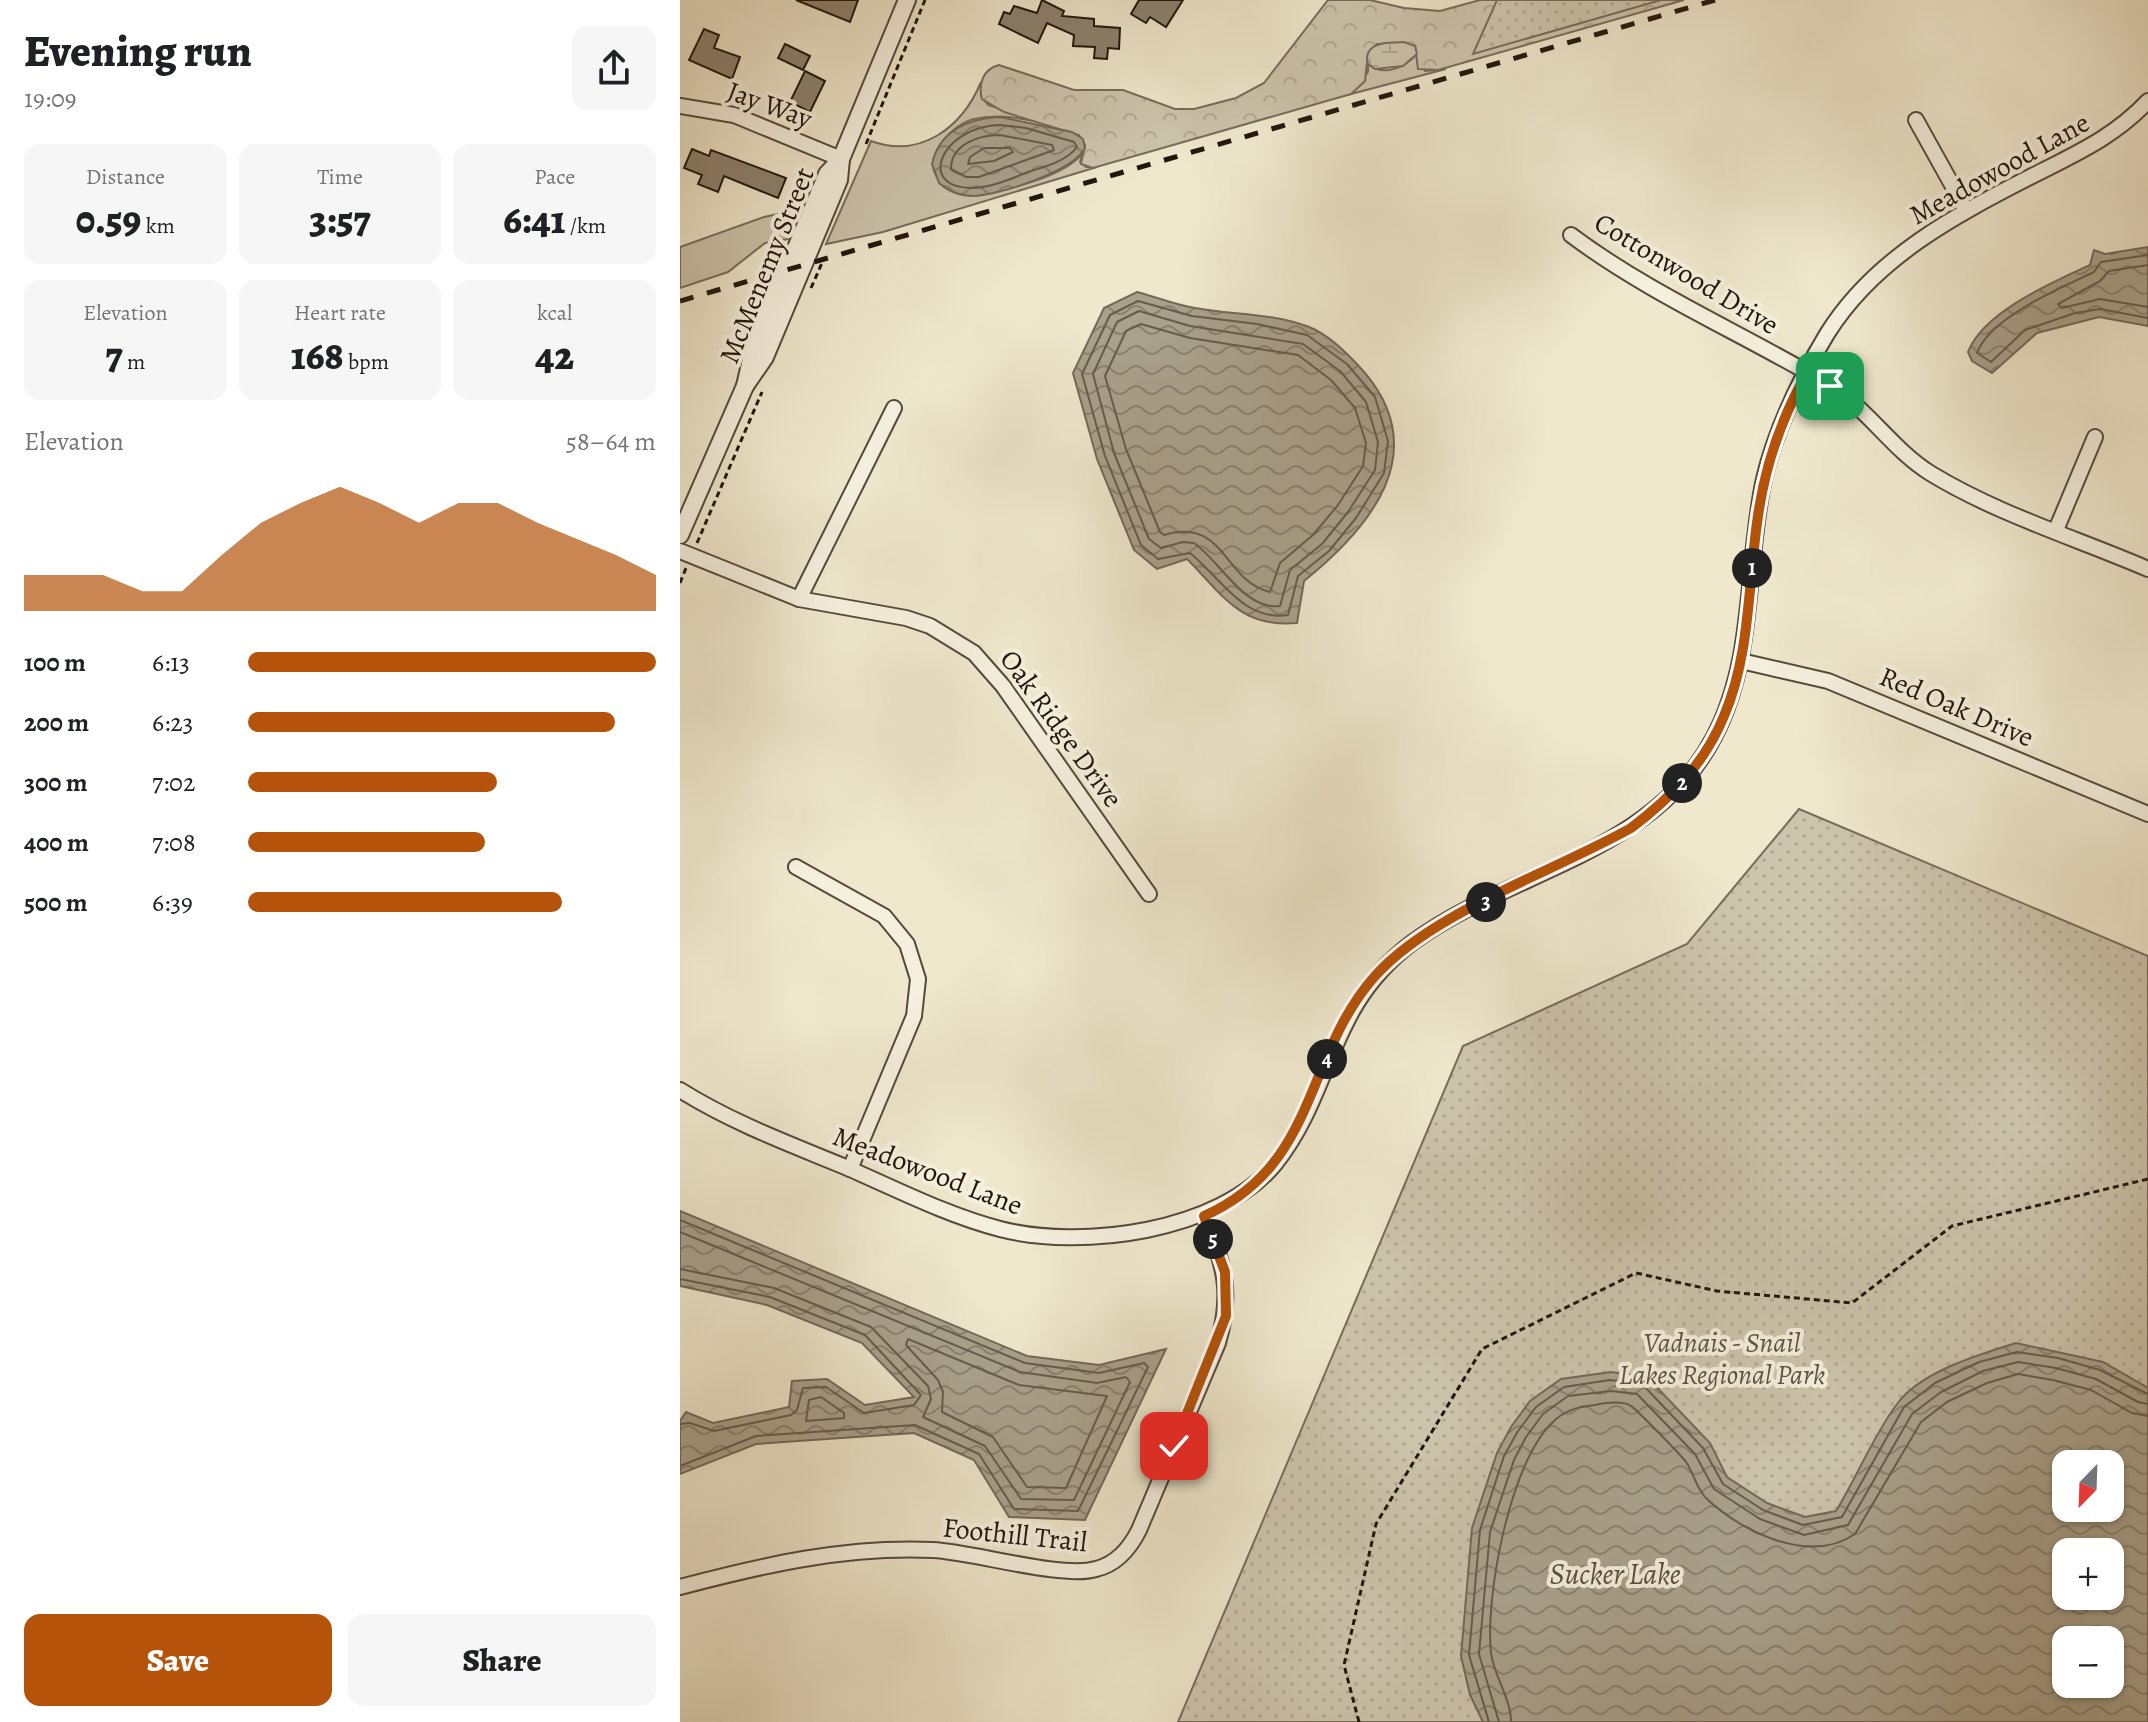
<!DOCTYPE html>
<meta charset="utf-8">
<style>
body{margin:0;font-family:Alegreya,serif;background:#f6f6f6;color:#202124;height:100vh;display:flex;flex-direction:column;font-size:30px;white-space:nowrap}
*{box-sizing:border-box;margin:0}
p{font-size:26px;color:#757577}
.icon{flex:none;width:44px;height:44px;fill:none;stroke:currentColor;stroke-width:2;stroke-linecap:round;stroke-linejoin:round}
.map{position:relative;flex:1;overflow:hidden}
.panel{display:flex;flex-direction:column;background:#fff;width:680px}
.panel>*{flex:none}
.needle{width:52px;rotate:203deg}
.tools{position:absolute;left:1372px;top:1450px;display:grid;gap:16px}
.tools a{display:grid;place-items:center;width:72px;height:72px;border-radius:16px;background:#fff;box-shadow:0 2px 6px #0004;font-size:40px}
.pin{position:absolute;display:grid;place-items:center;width:68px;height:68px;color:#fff;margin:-34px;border-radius:16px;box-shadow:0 4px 12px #0006}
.km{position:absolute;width:40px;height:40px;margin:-20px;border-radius:50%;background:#222;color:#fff;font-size:22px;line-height:40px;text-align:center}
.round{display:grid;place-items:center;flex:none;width:84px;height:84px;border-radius:16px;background:#f6f6f6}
.head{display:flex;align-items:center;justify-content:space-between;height:136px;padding:0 24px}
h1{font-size:44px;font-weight:800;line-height:60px}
.metrics{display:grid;grid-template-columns:repeat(3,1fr);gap:12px;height:136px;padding:8px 24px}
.metrics div{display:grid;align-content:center;border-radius:16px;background:#f6f6f6;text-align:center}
.metrics b{font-size:40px;font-weight:800}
.metrics small{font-size:22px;font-weight:400}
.metrics p{font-size:22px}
.chart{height:224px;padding:16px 24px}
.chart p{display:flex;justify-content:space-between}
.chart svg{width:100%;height:144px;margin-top:8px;fill:#b45309;opacity:.7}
.primary-button{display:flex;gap:16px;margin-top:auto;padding:16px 24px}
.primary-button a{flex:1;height:92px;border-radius:16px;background:#b45309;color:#fff;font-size:32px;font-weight:800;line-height:92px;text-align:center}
.primary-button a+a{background:#f6f6f6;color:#202124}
ul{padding:0 24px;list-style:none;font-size:26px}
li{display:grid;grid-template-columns:128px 96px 1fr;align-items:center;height:60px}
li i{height:20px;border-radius:10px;background:#b45309}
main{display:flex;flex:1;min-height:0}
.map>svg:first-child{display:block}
.green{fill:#ccc4ac;stroke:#776d5c;stroke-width:2}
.forest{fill:url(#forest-crowns);stroke:#776d5c;stroke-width:2}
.wetland{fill:url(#wetland-marsh);stroke:#776d5c;stroke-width:2}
.park{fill:url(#park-dots);stroke:#776d5c;stroke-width:2;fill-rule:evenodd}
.water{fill:url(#water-waves);stroke:#736959;stroke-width:2;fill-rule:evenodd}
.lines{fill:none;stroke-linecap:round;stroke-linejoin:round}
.shore{stroke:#665c4c;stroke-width:2}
.building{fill:#8d8371;stroke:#22160d;stroke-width:2}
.minor-casing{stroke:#554a3d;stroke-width:18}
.tertiary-casing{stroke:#554a3d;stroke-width:20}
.path{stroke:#22160d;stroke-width:3;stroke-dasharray:6 4;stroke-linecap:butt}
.minor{stroke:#f5f0de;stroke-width:14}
.tertiary{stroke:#f5f0de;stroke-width:16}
.rail{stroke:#22160d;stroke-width:5;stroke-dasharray:14 14;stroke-linecap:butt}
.route-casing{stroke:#fff;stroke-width:16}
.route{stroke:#b45309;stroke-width:10}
.labels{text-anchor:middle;stroke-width:8;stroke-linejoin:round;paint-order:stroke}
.street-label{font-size:28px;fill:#22160d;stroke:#f5f0de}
.park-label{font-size:28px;font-style:italic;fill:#5e5345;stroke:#f5f0de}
.water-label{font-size:30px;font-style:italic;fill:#584e40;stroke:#f5f0de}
</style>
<main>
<section class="panel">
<div class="head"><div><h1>Evening run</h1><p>19:09</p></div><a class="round"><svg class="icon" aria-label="share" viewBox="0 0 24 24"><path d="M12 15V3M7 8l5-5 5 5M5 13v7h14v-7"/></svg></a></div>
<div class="metrics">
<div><p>Distance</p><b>0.59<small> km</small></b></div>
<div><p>Time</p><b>3:57</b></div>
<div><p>Pace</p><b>6:41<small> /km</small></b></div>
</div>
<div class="metrics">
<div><p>Elevation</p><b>7<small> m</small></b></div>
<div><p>Heart rate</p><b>168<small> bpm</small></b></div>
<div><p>kcal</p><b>42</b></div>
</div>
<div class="chart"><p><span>Elevation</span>58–64 m</p>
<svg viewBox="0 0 160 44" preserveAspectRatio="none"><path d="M0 44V33L10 33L20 33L30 38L40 38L50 27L60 17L70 11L80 6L90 11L100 17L110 11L120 11L130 17L140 22L150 27L160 33V44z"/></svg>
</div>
<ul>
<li><b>100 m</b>6:13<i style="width:100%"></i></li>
<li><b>200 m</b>6:23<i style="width:90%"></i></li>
<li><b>300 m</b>7:02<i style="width:61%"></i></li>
<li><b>400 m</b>7:08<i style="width:58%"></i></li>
<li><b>500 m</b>6:39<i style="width:77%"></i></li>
</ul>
<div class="primary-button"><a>Save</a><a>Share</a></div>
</section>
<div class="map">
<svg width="1468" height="1722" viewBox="0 0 1468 1722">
<defs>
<pattern id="forest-crowns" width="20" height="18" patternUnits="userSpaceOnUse" patternTransform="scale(2)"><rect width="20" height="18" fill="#ccc4ac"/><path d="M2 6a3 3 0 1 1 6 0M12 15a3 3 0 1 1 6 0" fill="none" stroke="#afa893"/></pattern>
<pattern id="wetland-marsh" width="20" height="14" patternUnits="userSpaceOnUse" patternTransform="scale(2)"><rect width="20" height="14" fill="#ccc4ac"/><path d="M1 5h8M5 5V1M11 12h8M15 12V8" fill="none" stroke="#afa893"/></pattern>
<pattern id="park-dots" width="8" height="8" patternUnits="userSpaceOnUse" patternTransform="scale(2)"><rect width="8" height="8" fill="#ccc4ac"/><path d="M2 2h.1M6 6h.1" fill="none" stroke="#afa893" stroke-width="1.8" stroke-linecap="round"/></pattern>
<pattern id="water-waves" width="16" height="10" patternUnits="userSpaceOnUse" patternTransform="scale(2)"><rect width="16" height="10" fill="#a9a18c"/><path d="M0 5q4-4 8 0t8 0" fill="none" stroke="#898271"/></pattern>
</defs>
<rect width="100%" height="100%" fill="#efe8cd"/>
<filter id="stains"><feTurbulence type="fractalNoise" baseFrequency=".0025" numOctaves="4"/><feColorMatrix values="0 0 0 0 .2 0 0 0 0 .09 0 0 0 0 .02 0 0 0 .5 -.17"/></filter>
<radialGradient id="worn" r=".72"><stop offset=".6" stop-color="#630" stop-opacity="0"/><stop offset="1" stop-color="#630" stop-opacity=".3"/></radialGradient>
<!-- green -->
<g class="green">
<path d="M737 54 745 71 766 69 671 94 688 72V64C704 77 724 68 737 54Z"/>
<path d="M301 82V96L308 105 380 128C353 121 323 112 294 119 266 126 231 172 272 188 283 192 291 196 302 195 332 187 382 178 403 153L400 162 406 167H417L203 232 146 244 191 141C240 159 282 128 301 82Z"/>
<polygon points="126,208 114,238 85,243 48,272 0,288 0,247 84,217"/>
</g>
<!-- forest -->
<path class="forest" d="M648 0H690L724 8 760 11 800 0H1004L758 70 738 69 735 46 697 44 688 53 685 81 671 94 413 168 401 164 405 145 399 135 324 112 302 99C298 84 303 69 319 65L394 90H443L495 109H514L556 98 584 83Z"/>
<!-- wetland -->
<path class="wetland" d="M705 43 724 42 735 46 737 54 723 66 695 69 688 64C684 50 694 45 705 43Z"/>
<!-- park -->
<g class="park">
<polygon points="817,0 981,0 793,54"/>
<path d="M1119 809 1468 956V1722H498L783 1046 1007 944ZM1386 1464H1430V1508H1386ZM1386 1552H1430V1596H1386ZM1386 1640H1430V1684H1386Z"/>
</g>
<!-- water -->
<g class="water">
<path d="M320 117 392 132 403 139 405 148C394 171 319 195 294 196 281 196 269 192 259 183L252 164C259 131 289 118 320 117Z"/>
<path d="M1468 247V326L1419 317 1357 333 1312 373 1292 361 1288 352C1303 312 1373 282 1410 265L1414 250 1425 254Z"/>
<path d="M457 292C476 297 496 305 515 308 552 315 594 313 629 327 650 335 671 357 685 373 752 453 691 527 624 581L617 623C560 628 544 596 507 559L477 569 454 550 417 459 393 373 424 308Z"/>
<polygon points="0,1211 347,1356 419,1365 486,1349 405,1520 329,1517 294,1460 234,1433 76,1444 0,1474 0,1421 6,1412 33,1423 109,1407 112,1381 147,1379 185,1405 234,1397 182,1343 87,1305 0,1286"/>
<path d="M1336 1343 1423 1362 1468 1388V1722H803L790 1695 781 1656 792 1528 817 1453 831 1427 850 1401 881 1379 931 1372 967 1377 1030 1443 1047 1477 1087 1503 1125 1517 1156 1511C1177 1477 1193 1436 1217 1404 1240 1372 1300 1354 1336 1343ZM1386 1464H1430V1508H1386ZM1386 1552H1430V1596H1386ZM1386 1640H1430V1684H1386Z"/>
</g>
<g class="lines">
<!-- shore -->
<g class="shore">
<path d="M320 125 346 128 394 142 397 147C387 161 364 167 348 172 331 179 312 187 294 188 234 189 262 126 320 125Z"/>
<path d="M320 135 372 145 374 150 299 177H286L271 169C271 144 299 135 320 135Z"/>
<polygon points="304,148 330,148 333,152 314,161 288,164 290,157"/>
<path d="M1468 255 1421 262 1414 272C1382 287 1309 318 1297 353L1311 362 1345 330 1395 313 1420 309 1468 318"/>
<polyline points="1468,265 1429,271 1420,281 1378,304 1382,308 1420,299 1468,307"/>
<path d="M458 301 512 316 577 324 627 335 667 364 695 397 708 441 704 473 676 518 649 551 618 576 608 615C564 622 541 578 510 553L478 559 461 545 425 456 402 374 430 315Z"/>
<path d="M459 311 510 326 623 344 660 371 686 402 698 442 695 470 668 512 642 544 610 570 600 606C565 611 540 561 514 543L503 542 481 548 469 539 434 453 413 374 437 322Z"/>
<path d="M461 324 510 338 618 355 651 380 675 408 686 443 683 466 658 505 633 535 600 563 590 592C544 582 545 516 484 535L480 532 446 449 425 376 446 331Z"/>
<polyline points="0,1220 345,1363 419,1373 464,1363 468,1367 398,1511 334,1509 299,1454 235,1425 76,1436 0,1466"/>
<polyline points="0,1232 340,1372 417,1383 446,1377 450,1382 394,1500 341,1499 305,1446 243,1417 251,1399 248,1386 191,1327 94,1288 0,1269"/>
<polyline points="0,1279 90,1297 185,1335 241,1395 234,1405 184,1413 146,1387 123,1388 117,1410 111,1415 34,1431 10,1423 0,1424"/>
<polygon points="228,1339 339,1385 427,1396 386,1488 347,1487 313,1437 262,1412 263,1392 258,1380 226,1345"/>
<polygon points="141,1397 164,1413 164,1418 126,1421 129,1400"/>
<polyline points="809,1722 789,1655 800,1530 824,1456 838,1431 856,1407 884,1387 930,1380 962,1384 1023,1448 1043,1484 1083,1510 1123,1525 1162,1517 1224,1407 1255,1383 1299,1362 1337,1352 1378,1358 1420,1370 1468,1394"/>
<polyline points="819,1722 799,1654 810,1532 834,1460 846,1437 863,1414 888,1396 931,1391 957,1394 1015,1454 1034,1489 1080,1519 1124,1535 1168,1525 1232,1414 1261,1392 1303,1371 1338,1362 1376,1368 1416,1379 1458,1402 1468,1404"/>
<path d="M831 1722C831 1698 814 1677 811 1653 805 1596 830 1463 872 1423 884 1410 898 1407 915 1405 925 1403 942 1400 951 1406 955 1408 1002 1456 1006 1462 1014 1473 1016 1489 1027 1499 1062 1532 1130 1565 1175 1534L1241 1422 1267 1402 1307 1383 1338 1374 1373 1380 1411 1390 1452 1413 1468 1416"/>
</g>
</g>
<!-- building -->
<g class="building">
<polygon points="116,0 178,0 170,22"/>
<polygon points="362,0 384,11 382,16 414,19 414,26 440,28 439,49 428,48 427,59 414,58 415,47 393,46 394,35 367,23 358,43 319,24 324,12 330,14 334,6 357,13"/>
<polygon points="459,0 503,0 486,27 470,17 466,23 451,14"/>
<polygon points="24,29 39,35 34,48 60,57 52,79 9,60"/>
<polygon points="105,44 130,56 123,70 98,58"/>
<polygon points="125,71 145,81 130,112 110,102"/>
<polygon points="12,149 29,156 31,150 106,178 98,198 44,176 38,192 18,184 22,175 4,168"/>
</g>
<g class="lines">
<defs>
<g id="minor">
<polyline points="0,106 54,115 161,159"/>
<polyline points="1236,120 1286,210"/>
<path d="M891 235C971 295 1064 334 1149 385 1188 409 1212 449 1250 473 1317 514 1396 538 1468 569"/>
<polyline points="1376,530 1415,437"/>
<polyline points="0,551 119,599 226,618 250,626 294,653 323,686 469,894"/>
<polyline points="119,599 214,408"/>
<polyline points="1061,661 1148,681 1468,814"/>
<polyline points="116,867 204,916 227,944 238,979 234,1016 170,1169"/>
<path d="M0 1090C51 1122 107 1143 163 1166 214 1188 266 1215 320 1229 401 1250 539 1232 595 1164 654 1090 646 1007 733 942 831 870 973 855 1034 737 1076 657 1065 565 1084 479 1096 428 1120 379 1147 334 1195 257 1276 215 1354 175 1397 153 1434 137 1468 101"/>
<path d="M0 1587C84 1565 165 1546 253 1550 294 1552 382 1579 416 1569 437 1564 450 1548 459 1530L538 1343C553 1291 544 1265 524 1216"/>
</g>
<g id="tertiary">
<polyline points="65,386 85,357 159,180 161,159 227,0"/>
<polyline points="0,535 65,386 73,351 147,174 161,159"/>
</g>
</defs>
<!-- minor casing -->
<use href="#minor" class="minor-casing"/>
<!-- tertiary casing -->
<use href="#tertiary" class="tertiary-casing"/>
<!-- path -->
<g class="path">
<polyline points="186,144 245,0"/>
<polyline points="131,288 142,263"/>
<polyline points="17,543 82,392"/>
<polyline points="0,583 6,568"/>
<polyline points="679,1722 664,1665 696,1524 802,1349 956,1273 1037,1291 1172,1303 1272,1226 1468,1179"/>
</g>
<!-- minor -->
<use href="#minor" class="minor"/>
<!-- tertiary -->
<use href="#tertiary" class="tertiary"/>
<!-- rail -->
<polyline class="rail" points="0,301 1035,0"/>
</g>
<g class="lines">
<defs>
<path id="route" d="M494 1446 546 1316 545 1272 524 1216C639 1165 623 1057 695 976 752 912 875 871 951 828 991 798 1025 763 1044 716 1070 655 1068 587 1077 523 1084 468 1100 420 1127 373L1150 386"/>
</defs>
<!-- route casing -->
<use href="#route" class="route-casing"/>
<!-- route -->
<use href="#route" class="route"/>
</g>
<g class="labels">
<!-- street labels -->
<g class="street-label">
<text transform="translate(90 104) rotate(20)" y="10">Jay Way</text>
<text transform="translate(1319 168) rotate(-29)" y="10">Meadowood Lane</text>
<text transform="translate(86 265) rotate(-68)" y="10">McMenemy Street</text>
<text transform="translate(1007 273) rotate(31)" y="10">Cottonwood Drive</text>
<text transform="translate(1277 706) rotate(23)" y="10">Red Oak Drive</text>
<text transform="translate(382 728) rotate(54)" y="10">Oak Ridge Drive</text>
<text transform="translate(248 1170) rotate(21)" y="10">Meadowood Lane</text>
<text transform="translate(335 1534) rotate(6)" y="10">Foothill Trail</text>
</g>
<!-- park labels -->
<g class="park-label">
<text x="1042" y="1352">Vadnais - Snail<tspan x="1042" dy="32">Lakes Regional Park</tspan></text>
</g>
<!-- water labels -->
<g class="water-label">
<text x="935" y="1584">Sucker Lake</text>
</g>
</g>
<rect width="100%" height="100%" filter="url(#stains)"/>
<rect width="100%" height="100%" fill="url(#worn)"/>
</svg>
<div class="tools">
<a><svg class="needle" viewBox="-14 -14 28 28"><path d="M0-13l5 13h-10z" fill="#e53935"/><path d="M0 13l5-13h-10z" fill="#757577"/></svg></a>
<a>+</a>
<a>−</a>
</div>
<div class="pin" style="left:1150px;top:386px;background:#1e9e55"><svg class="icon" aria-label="arrive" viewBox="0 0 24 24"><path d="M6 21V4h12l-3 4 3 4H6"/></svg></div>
<div class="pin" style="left:494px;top:1446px;background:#d93025"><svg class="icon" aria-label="check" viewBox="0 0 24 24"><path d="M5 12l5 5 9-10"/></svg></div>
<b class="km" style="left:1072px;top:568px">1</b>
<b class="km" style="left:1002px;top:783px">2</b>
<b class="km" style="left:806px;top:902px">3</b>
<b class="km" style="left:647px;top:1059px">4</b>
<b class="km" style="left:533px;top:1239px">5</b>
</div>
</main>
